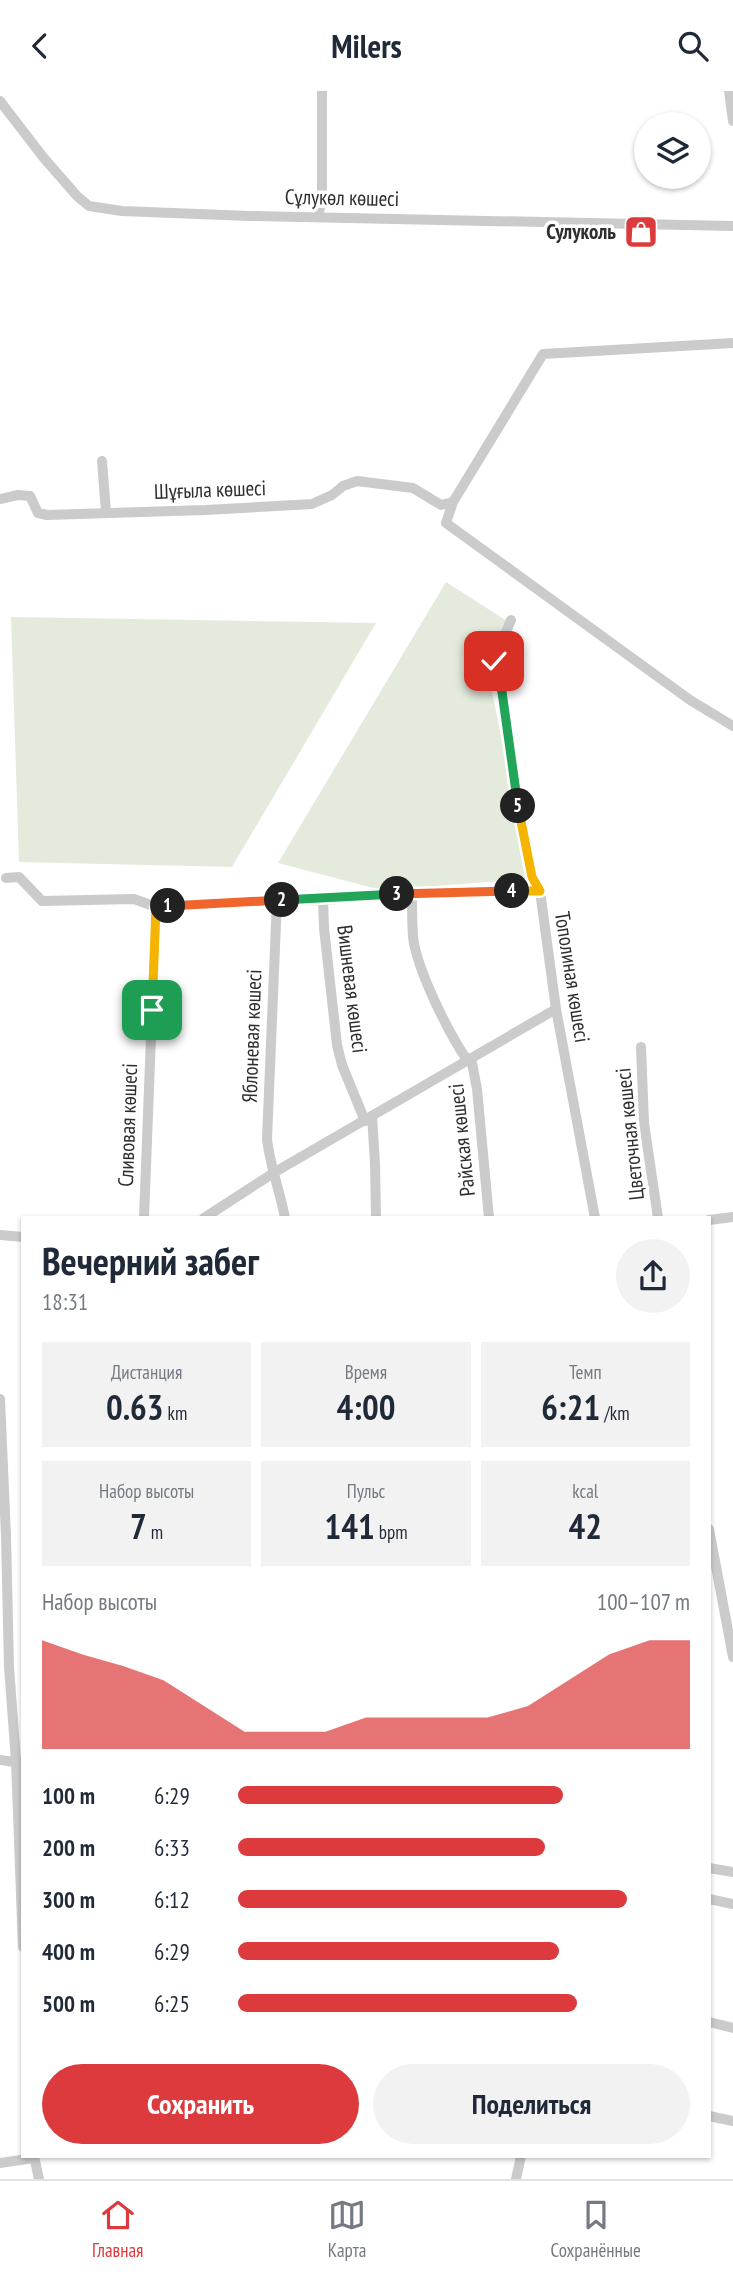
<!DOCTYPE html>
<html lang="ru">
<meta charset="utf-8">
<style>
body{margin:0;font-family:"PT Sans Narrow",sans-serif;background:#f2f2f3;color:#1f2937;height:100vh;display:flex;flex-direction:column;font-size:26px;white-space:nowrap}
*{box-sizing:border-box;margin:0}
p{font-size:23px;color:#747a83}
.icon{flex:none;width:38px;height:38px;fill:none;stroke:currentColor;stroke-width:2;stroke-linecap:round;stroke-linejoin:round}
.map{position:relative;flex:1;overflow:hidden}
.sheet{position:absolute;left:21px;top:1125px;width:690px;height:942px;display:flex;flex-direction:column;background:#fff;border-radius:0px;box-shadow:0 2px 5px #0004}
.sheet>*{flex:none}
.buttons{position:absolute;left:634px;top:21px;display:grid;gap:14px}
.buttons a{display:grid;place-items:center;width:77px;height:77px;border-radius:50%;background:#fff;box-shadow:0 2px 5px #0004;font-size:35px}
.pin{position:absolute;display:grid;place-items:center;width:60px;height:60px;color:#fff;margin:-30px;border-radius:14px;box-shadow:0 4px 10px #0006}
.km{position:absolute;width:35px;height:35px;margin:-18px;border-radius:50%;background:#222;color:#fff;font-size:19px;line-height:35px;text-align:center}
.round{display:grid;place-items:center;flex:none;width:74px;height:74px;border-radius:37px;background:#f2f2f3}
.headline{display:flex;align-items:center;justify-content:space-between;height:119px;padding:0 21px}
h1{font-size:38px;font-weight:600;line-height:52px}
.figures{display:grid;grid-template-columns:repeat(3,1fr);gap:10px;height:119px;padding:7px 21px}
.figures div{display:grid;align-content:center;border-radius:0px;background:#f2f2f3;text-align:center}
.figures b{font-size:35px;font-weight:600}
.figures small{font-size:19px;font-weight:400}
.figures p{font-size:19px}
.chart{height:196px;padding:14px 21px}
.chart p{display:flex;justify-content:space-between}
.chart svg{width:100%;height:126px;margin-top:7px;fill:#dc3a3c;opacity:.7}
.button{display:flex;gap:14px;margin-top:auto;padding:14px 21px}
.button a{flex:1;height:80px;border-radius:42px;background:#dc3a3c;color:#fff;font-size:28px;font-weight:600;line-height:80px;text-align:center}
.button a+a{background:#f2f2f3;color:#1f2937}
ul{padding:0 21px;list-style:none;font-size:23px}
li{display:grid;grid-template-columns:112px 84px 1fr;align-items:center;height:52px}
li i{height:18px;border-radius:9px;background:#dc3a3c}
header{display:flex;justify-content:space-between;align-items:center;height:91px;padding:0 21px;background:#fff;font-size:32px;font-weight:600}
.menu{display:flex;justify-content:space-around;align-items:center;height:98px;border-top:2px solid #e0e1e3;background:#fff;font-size:19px;color:#747a83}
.menu a{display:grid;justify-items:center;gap:4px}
.menu .on{color:#dc3a3c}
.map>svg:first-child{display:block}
.green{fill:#e4ebdd}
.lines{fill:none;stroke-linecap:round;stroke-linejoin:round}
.minor{stroke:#cbcbcb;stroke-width:10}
.split-1-casing{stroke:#fff;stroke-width:14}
.split-2-casing{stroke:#fff;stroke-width:14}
.split-3-casing{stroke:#fff;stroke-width:14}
.split-4-casing{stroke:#fff;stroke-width:14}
.split-5-casing{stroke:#fff;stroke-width:14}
.split-6-casing{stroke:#fff;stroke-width:14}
.split-7-casing{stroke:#fff;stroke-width:14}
.split-1{stroke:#f5b400;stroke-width:9}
.split-2{stroke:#f0652b;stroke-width:9}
.split-3{stroke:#22a559;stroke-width:9}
.split-4{stroke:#f0652b;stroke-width:9}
.split-5{stroke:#f5b400;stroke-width:9}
.split-6{stroke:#22a559;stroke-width:9}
.split-7{stroke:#22a559;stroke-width:9}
.labels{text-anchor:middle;stroke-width:7;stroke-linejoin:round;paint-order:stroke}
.street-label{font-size:21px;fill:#2e2e2e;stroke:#fff}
.poi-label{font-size:21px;font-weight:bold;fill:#2e2e2e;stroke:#fff;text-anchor:end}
</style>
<header><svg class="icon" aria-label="back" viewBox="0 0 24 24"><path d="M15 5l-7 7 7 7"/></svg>Milers<svg class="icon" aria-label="search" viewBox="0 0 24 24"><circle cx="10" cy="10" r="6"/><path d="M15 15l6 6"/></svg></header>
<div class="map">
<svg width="733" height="2088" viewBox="0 0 733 2088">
<rect width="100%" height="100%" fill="#fff"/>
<!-- green -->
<g class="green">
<polygon points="446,491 507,530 488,581 530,788 381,799 278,772"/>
<polygon points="11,526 376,532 232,776 19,771"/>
</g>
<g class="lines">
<!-- minor -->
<g class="minor">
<polyline points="729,0 733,30"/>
<polyline points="0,10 43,66 77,105 89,115 122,120 249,125 733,135"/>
<polyline points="318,125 322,108 322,0"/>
<polyline points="733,252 543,263 453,411 446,432 690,609 733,635"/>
<polyline points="102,370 106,421"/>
<polyline points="0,408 18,404 30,405 38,422 47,424 205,419 312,413 332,404 343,395 357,390 413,397 441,414 453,411"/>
<polyline points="511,529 494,570 504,612 514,695 532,786 540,800 556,918 595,1127"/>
<polyline points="6,787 19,786 42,810 134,808 156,816 323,809 412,802 540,800"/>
<path d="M412 802C412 817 412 831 413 846 417 879 448 941 467 969"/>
<path d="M277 809 267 1048C270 1075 280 1100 285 1127"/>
<polyline points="323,809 324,837 337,954 342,974 365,1030"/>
<polyline points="641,956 644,1032 658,1127"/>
<polyline points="471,967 477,998 489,1127"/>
<polyline points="372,1025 375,1072 376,1127"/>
<polyline points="144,1127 156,816"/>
<polyline points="204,1127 275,1081 556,918"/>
<polyline points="709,1129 733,1126"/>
<polyline points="0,1144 23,1146"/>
<polyline points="0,1308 6,1445 9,1576 16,1670 23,1856"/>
<polyline points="709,1438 733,1566"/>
<polyline points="0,1669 21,1672"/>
<polyline points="709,1777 733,1781"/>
<polyline points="709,1808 733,1813"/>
<polyline points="709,1931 733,1937"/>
<polyline points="709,2025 733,2030"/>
<polyline points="34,2065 39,2088"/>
<polyline points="0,2072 34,2067"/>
<polyline points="516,2088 521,2065"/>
</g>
</g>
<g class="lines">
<defs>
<polyline id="split-1" points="152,919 156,816 168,815"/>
<polyline id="split-2" points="168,815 282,809"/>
<polyline id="split-3" points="282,809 397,803"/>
<polyline id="split-4" points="397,803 512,800"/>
<polyline id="split-5" points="512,800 540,800 532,786 518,715"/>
<polyline id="split-6" points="502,601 518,715"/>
<polyline id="split-7" points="494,570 502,601"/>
</defs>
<!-- split-1 casing -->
<use href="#split-1" class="split-1-casing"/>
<!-- split-2 casing -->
<use href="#split-2" class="split-2-casing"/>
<!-- split-3 casing -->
<use href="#split-3" class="split-3-casing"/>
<!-- split-4 casing -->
<use href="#split-4" class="split-4-casing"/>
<!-- split-5 casing -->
<use href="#split-5" class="split-5-casing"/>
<!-- split-6 casing -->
<use href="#split-6" class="split-6-casing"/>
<!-- split-7 casing -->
<use href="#split-7" class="split-7-casing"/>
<!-- split-1 -->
<use href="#split-1" class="split-1"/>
<!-- split-2 -->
<use href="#split-2" class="split-2"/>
<!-- split-3 -->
<use href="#split-3" class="split-3"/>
<!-- split-4 -->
<use href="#split-4" class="split-4"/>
<!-- split-5 -->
<use href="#split-5" class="split-5"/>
<!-- split-6 -->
<use href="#split-6" class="split-6"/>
<!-- split-7 -->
<use href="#split-7" class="split-7"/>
</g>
<!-- icons -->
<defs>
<symbol id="shop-square" viewBox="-11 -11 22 22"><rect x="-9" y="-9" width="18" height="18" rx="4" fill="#dc3a3c" stroke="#fff"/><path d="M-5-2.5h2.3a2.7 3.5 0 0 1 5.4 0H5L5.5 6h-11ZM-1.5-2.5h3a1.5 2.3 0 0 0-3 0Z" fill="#fff"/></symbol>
</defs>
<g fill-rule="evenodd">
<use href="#shop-square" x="622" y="122" width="38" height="38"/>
</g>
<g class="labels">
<!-- street labels -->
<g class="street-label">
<text transform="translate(342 107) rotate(1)" y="7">Сұлукөл көшесі</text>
<text transform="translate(210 399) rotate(-2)" y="7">Шұғыла көшесі</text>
<text transform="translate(572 886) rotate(81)" y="7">Тополиная көшесі</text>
<text transform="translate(352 898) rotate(83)" y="7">Вишневая көшесі</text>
<text transform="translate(252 945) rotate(-88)" y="7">Яблоневая көшесі</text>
<text transform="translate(128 1034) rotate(-88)" y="7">Сливовая көшесі</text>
<text transform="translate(630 1043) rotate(-96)" y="7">Цветочная көшесі</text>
<text transform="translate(462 1049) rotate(-96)" y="7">Райская көшесі</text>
</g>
<!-- poi labels -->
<g class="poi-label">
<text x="616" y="148">Сулуколь</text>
</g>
</g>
</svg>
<div class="buttons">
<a><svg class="icon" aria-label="layers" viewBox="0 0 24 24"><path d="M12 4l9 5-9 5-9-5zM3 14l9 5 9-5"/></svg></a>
</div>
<div class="pin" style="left:152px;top:919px;background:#1e9e55"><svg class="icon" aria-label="arrive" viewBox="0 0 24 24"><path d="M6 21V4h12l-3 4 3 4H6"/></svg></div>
<div class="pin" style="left:494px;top:570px;background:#d93025"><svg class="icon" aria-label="check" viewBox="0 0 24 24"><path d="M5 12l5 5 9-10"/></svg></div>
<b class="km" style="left:168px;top:815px">1</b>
<b class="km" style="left:282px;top:809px">2</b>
<b class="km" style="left:397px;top:803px">3</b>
<b class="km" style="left:512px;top:800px">4</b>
<b class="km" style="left:518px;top:715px">5</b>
<section class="sheet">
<div class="headline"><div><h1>Вечерний забег</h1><p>18:31</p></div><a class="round"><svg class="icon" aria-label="share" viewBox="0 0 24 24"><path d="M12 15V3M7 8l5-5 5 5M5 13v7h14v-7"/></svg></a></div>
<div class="figures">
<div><p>Дистанция</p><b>0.63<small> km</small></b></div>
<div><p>Время</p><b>4:00</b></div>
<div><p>Темп</p><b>6:21<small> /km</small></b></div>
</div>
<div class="figures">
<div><p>Набор высоты</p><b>7<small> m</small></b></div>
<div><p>Пульс</p><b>141<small> bpm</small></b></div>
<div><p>kcal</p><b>42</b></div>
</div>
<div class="chart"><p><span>Набор высоты</span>100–107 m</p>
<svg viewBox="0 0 160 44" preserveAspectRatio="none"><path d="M0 44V6L10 11L20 15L30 20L40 29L50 38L60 38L70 38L80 33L90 33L100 33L110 33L120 29L130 20L140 11L150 6L160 6V44z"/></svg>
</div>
<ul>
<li><b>100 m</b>6:29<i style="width:72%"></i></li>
<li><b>200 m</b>6:33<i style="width:68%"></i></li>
<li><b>300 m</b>6:12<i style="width:86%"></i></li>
<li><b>400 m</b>6:29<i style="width:71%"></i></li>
<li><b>500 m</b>6:25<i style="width:75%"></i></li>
</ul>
<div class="button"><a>Сохранить</a><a>Поделиться</a></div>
</section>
</div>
<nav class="menu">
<a class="on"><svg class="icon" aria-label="home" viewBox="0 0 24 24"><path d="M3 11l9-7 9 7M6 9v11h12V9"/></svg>Главная</a>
<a><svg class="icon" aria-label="map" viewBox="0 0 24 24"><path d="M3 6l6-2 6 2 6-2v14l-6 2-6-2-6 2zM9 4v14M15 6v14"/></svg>Карта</a>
<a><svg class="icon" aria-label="saved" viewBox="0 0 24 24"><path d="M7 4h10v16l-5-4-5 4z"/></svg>Сохранённые</a>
</nav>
